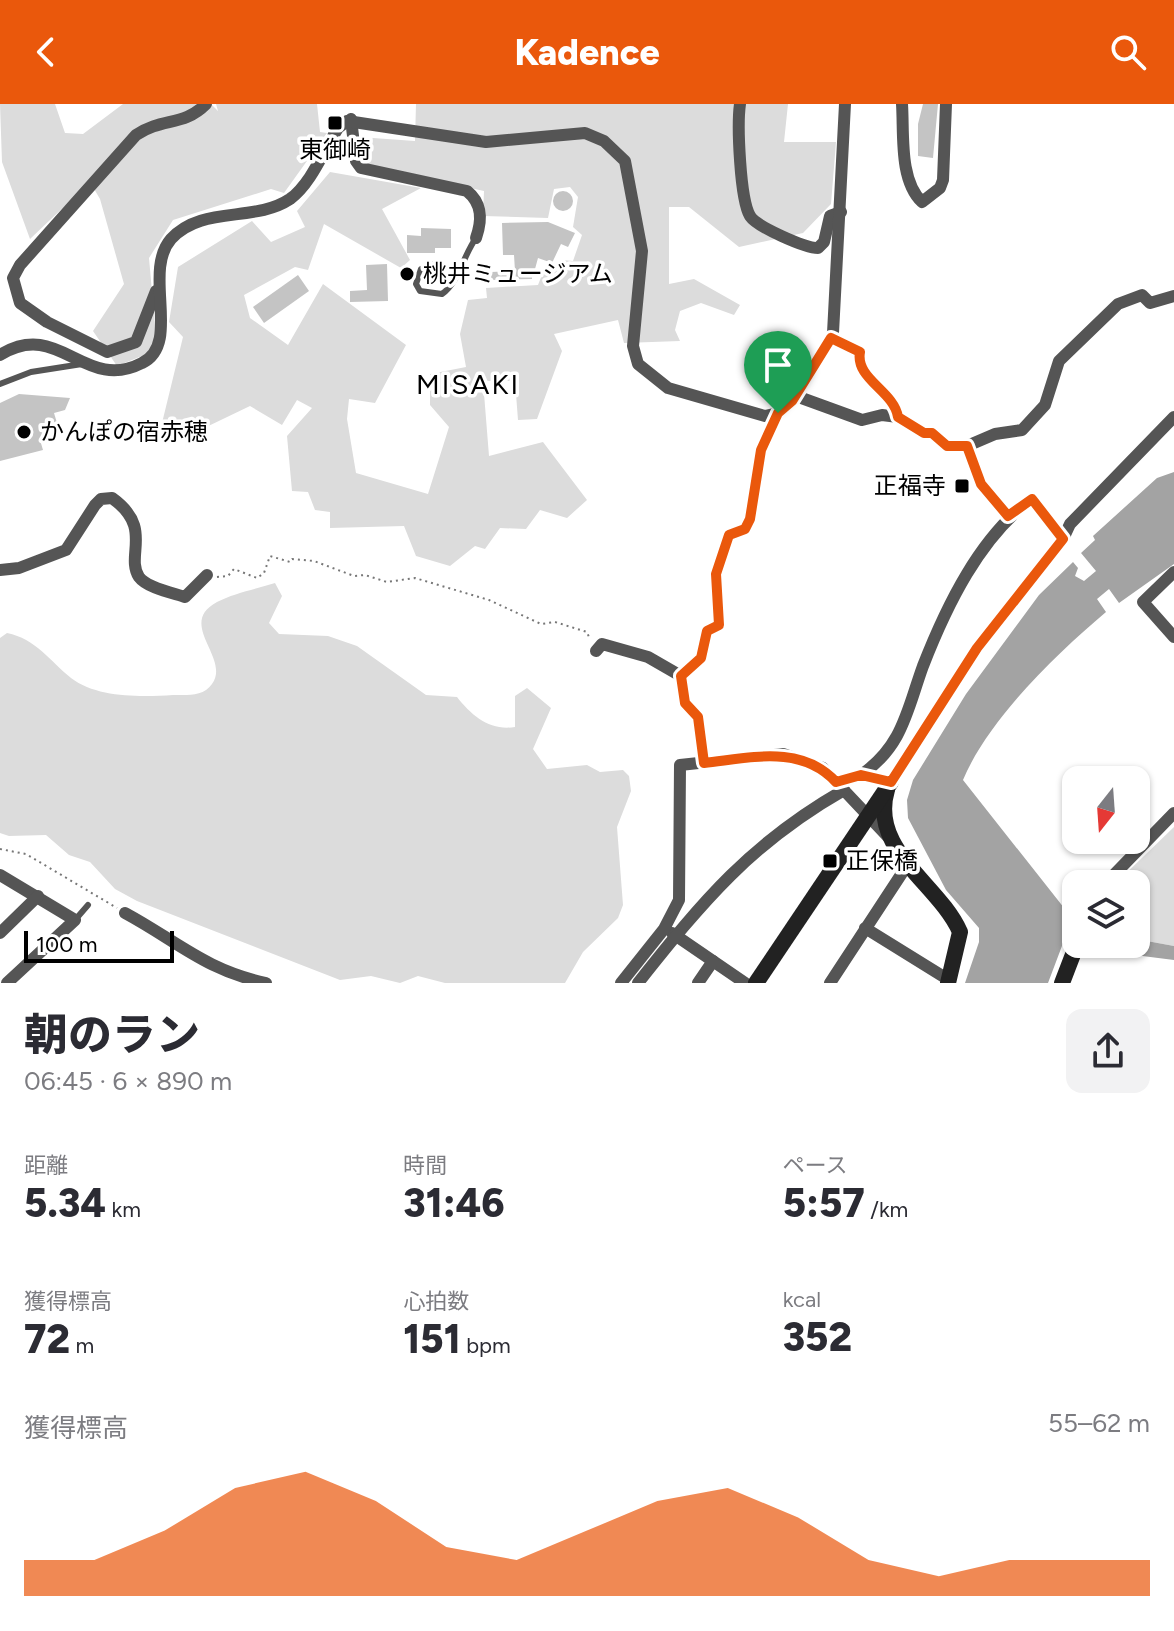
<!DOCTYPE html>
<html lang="ja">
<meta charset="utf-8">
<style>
body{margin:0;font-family:Figtree,"Noto Sans JP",sans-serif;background:#f2f2f3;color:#2b2b33;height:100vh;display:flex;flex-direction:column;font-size:30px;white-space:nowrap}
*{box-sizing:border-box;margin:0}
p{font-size:26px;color:#7c7c81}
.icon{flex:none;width:44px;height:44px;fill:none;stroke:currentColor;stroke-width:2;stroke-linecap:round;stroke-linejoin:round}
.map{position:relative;height:879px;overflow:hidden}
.panel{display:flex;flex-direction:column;background:#fff;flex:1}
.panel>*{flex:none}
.needle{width:52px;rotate:197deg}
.buttons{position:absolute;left:1062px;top:662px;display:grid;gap:16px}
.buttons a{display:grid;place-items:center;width:88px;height:88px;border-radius:16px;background:#fff;box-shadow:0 2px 6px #0004;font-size:40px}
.scale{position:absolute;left:24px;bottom:20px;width:150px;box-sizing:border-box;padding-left:8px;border:4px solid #000;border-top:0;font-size:22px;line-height:28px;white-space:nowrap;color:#000;-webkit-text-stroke:6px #fff;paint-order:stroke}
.pin{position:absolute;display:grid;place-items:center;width:68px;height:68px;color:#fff;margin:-82px -34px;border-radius:50% 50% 50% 0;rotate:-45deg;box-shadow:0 0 8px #0007}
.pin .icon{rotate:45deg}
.round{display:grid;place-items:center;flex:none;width:84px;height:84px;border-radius:16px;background:#f2f2f3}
.overview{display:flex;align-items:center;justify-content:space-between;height:136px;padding:0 24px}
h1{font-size:44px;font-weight:800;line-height:60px}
.metrics{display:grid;grid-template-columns:repeat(3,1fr);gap:12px;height:136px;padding:8px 24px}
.metrics div{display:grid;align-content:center}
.metrics b{font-size:40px;font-weight:800}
.metrics small{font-size:22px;font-weight:400}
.metrics p{font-size:22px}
.chart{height:224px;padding:16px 24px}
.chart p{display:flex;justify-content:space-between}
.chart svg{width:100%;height:144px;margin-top:8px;fill:#ea580c;opacity:.7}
header{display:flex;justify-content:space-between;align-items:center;height:104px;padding:0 24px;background:#ea580c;color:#fff;font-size:36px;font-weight:800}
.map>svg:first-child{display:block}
.green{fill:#dcdcdc}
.water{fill:#a3a3a3}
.building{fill:#c4c4c4}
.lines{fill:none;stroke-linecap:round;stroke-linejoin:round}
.path{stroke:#777;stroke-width:2;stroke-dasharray:2 4;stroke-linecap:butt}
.lane{stroke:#555;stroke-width:6}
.street{stroke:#555;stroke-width:12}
.secondary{stroke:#222;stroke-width:16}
.route-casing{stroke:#fff;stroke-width:16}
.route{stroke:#ea580c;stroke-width:10}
.poi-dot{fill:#000;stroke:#fff;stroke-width:3}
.labels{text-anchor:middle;stroke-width:7;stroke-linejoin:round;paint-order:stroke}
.poi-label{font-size:24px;fill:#000;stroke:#fff;text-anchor:start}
.quarter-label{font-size:28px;letter-spacing:2px;fill:#000;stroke:#fff}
</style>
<header><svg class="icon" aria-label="back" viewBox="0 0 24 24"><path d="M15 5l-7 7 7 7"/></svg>Kadence<svg class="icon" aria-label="search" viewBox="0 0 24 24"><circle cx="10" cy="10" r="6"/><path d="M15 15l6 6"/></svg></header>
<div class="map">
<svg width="1174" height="879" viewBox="0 0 1174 879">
<rect width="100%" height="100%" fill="#fff"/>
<!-- green -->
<g class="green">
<polygon points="0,0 55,0 65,29 83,30 123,0 211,0 218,7 216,0 317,0 320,28 327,29 284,89 271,85 173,116 149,154 156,233 147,250 117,262 93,227 124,180 100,95 90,78 30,135 2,58"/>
<polygon points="416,0 788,0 784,38 836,38 831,100 803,129 739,143 689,103 669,103 669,180 694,175 740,201 734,211 701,199 680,207 675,226 680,237 624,239 618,216 554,230 562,247 537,315 518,316 515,277 483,277 489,352 543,338 587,396 567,414 540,406 526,425 500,424 485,445 475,442 450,462 416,452 404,422 330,424 330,408 315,406 308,388 292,387 287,332 312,304 297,296 282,321 250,302 198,327 162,319 183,233 169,218 178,163 252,117 271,138 305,123 297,107 330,68 421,84 382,105 410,156 401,164 324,120 308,166 295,163 244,191 250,214 288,241 323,180 406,241 375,299 349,295 347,315 356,369 428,390 449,323 430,301 430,270 466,263 460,230 468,196 487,194 486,184 538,181 545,163 558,167 562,156 573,157 582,131 573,123 578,93 570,83 554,85 548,114 483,112 484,87 361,60 359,33 415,37"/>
<path d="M275 479 282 492 269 519 279 530 328 532 357 542 426 591 457 593C472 612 490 627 515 623V592L527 584 551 604 533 645 547 665 587 661 600 668 623 666 629 672 631 687 617 723 623 801 618 814 583 848 565 879H445L418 872 400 879 371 872 340 876 137 797 115 785 90 758 69 751 46 731 9 732 0 729V534L7 529C36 535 49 556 71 574 97 594 141 593 173 591 186 591 203 593 212 580 231 554 176 520 217 498 234 489 256 485 275 479Z"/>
<polygon points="1174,723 1174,842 1136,835 1136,780 1115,780"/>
</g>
<!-- water -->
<g class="water">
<path d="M1174 368V460L1119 499 1109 485 1097 495 1106 508C1056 550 988 616 963 676L1072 814 1076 829 1068 826 1048 879H965L979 838V824L946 786 908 714 907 696 913 676 966 590 1039 491 1073 458 1078 464 1075 472 1084 477 1096 467 1081 449 1095 436 1093 432 1157 374Z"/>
<polygon points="1136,835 1174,842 1174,856 1103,847 1098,840 1136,840"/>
</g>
<!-- building -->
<g class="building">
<polygon points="923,0 938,0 933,54 918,52 918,20"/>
<circle cx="563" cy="97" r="10"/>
<polygon points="548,118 575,129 568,143 561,140 552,159 538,154 535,165 532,166 532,175 491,176 491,168 515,167 514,151 503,151 502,119"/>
<polygon points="421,124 451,125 451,144 435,144 435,149 407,149 407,131 421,132"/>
<polygon points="387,160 388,197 350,198 350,187 367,186 366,161"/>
<polygon points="298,171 309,187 264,219 253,203"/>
<polygon points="19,290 70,294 65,306 54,309 57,319 46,322 49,334 40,336 43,346 0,357 0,299"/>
</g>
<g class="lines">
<!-- path -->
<g class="path">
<polyline points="217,473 228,472 234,465 257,474 264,469 270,452 290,458 292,455 314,457 354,472 365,471 387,478 415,474 489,496 541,520 555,518 587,528 590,536"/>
<polyline points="0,745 26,750 117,804"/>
</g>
<!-- lane -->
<g class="lane">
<path d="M439 158 421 165 416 180 420 187 442 190C459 178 463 152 476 134"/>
<polyline points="0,280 31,268 82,260"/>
<polyline points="75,816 88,801"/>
</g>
<!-- street -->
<g class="street">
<path d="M740 0C737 21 740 95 750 112 757 123 805 144 818 144L824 138 830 112 841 108"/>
<path d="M902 0C904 30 899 76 922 98L940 84 943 76 946 0"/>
<path d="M351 15 356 57 361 64 467 87C483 100 482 117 476 134"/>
<path d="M156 187 136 238 107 248 47 218 20 199 13 174 20 161 136 31C163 13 183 23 206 0"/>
<path d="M831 234 860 248C855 275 894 287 898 313"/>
<path d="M0 251C59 214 84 289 142 259 182 240 142 168 171 135 202 101 254 119 290 95 311 80 324 46 338 24L347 17 486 38 585 29 604 37 625 57 642 147 633 242 638 260 668 284 765 312 778 309 792 297 833 229 845 0"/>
<polyline points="796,292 862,316 882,311 898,313 924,329 932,329 947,342 967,342 995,330 1022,326 1045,301 1059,257 1118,200 1142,191 1150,199 1174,192"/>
<polyline points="967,342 981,380 1008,412"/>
<path d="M0 466 19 464 66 446 95 401 101 395 112 394C154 424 125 451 139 473 147 484 173 489 185 493L207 471"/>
<polyline points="1174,468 1143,498 1174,533"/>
<polyline points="596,547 602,540 648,553 681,572 685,599 698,613 704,659"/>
<polyline points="681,572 701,554 707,527 719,521 716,470 729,431 745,425 750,415 761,346 778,309"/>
<path d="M861 671C903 642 907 606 923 562 946 503 980 432 1032 395L1063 435"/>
<polyline points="836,678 861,671 891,678 977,544 1063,435 1070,420 1174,313"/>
<polyline points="0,771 75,816 7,879"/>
<polyline points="1105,780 1174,709"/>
<path d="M125 809C177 837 205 866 266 879"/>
<polyline points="865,824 949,876"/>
<polyline points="0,829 38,792"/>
<polyline points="672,829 745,879"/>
<polyline points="621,879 664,825 679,796 680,661 783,650 823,664 889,734"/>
<path d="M638 879C703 797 751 739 844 686"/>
<polyline points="698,879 713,857"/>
<polyline points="830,879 908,760"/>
</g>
<!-- secondary -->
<g class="secondary">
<path d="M887 686C869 746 939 780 960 828L948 879"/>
<polyline points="756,879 891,678"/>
<polyline points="1062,879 1077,840"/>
</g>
</g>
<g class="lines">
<defs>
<path id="route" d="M831 234 860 248C855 275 894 287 898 313L924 329H932L947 342H967L981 380 1008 412 1032 395 1063 435 977 544 891 678 861 671 836 678C801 640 750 654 704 659L698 613 685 599 681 572 701 554 707 527 719 521 716 470 729 431 745 425 750 415 761 346 778 309 792 297Z"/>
</defs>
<!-- route casing -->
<use href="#route" class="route-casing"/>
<!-- route -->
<use href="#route" class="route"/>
</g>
<!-- markers -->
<g class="poi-dot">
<rect x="327" y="11" width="16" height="16" rx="4"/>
<circle cx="407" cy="170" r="8"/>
<circle cx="24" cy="328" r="8"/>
<rect x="954" y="374" width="16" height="16" rx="4"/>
<rect x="822" y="749" width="16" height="16" rx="4"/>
</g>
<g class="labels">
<!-- poi labels -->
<g class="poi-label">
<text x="335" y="54" text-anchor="middle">東御崎</text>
<text x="423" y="178">桃井ミュージアム</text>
<text x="40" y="336">かんぽの宿赤穂</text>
<text x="946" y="390" text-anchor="end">正福寺</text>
<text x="846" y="765">正保橋</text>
</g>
<!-- quarter labels -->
<g class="quarter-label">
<text x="468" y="290">MISAKI</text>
</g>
</g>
</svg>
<div class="buttons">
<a><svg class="needle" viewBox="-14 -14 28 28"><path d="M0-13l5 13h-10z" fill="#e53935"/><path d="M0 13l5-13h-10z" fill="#7c7c81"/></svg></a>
<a><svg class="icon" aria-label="layers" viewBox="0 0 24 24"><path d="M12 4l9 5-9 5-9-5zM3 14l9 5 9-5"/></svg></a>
</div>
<div class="scale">100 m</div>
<div class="pin" style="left:778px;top:309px;background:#1e9e55"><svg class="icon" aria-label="arrive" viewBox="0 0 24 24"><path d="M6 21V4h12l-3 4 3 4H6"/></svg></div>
</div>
<section class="panel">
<div class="overview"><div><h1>朝のラン</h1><p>06:45 · 6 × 890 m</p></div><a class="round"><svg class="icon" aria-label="share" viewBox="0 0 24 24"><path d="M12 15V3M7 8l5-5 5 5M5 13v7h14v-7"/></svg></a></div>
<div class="metrics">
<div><p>距離</p><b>5.34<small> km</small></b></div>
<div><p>時間</p><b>31:46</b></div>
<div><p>ペース</p><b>5:57<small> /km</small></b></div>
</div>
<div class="metrics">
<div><p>獲得標高</p><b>72<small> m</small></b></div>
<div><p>心拍数</p><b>151<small> bpm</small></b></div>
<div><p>kcal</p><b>352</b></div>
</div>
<div class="chart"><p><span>獲得標高</span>55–62 m</p>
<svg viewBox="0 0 160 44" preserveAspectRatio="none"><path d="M0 44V33L10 33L20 24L30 11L40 6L50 15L60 29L70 33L80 24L90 15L100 11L110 20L120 33L130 38L140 33L150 33L160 33V44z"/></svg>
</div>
</section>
